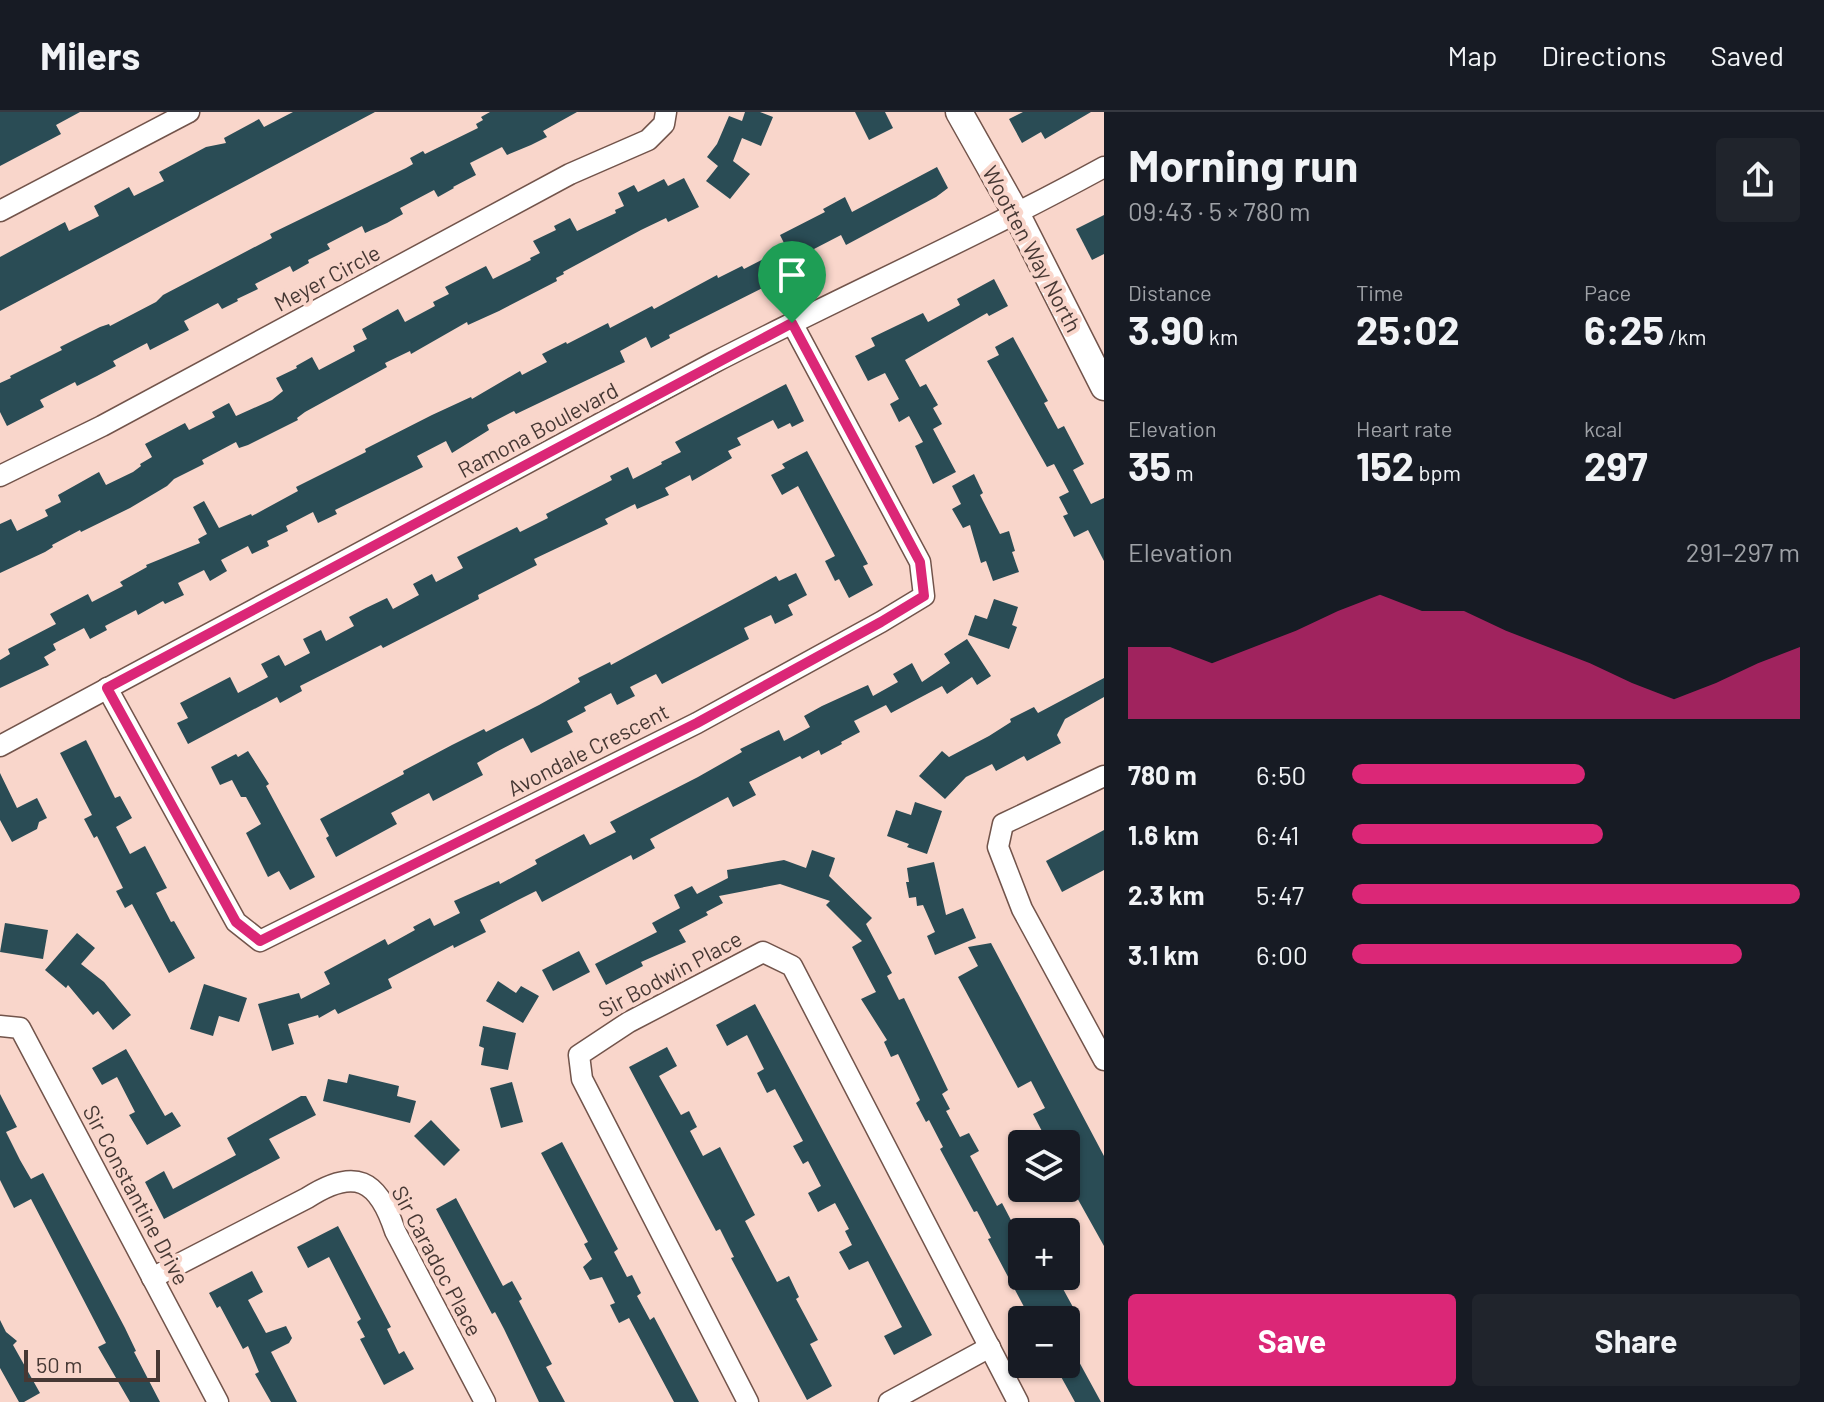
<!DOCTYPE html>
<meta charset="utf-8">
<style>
body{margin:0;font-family:Barlow,sans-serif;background:#20242c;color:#f1f3f6;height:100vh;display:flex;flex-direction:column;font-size:30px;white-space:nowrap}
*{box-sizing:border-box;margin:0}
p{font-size:26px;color:#9ea1a6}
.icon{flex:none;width:44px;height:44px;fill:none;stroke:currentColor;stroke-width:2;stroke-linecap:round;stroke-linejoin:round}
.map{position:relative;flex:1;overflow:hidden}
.panel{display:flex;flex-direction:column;background:#171b24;width:720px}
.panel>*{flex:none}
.buttons{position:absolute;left:1008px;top:1018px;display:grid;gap:16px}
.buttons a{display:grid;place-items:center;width:72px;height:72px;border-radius:8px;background:#171b24;box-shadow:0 2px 6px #0004;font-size:40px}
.scale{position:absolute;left:24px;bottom:20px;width:136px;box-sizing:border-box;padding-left:8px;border:4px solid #463834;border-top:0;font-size:22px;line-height:28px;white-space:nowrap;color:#463834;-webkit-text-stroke:6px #f9d6cb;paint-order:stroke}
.pin{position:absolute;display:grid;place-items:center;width:68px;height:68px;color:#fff;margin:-82px -34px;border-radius:50% 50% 50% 0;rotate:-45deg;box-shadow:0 0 8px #0007}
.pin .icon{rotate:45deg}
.round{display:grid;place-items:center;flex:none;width:84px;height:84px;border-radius:8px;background:#20242c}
.head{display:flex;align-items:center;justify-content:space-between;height:136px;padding:0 24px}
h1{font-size:44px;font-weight:700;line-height:60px}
.stats{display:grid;grid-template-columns:repeat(3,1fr);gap:12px;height:136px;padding:8px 24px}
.stats div{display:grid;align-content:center}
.stats b{font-size:40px;font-weight:700}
.stats small{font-size:22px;font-weight:400}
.stats p{font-size:22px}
.chart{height:224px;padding:16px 24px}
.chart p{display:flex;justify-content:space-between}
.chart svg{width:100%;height:144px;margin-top:8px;fill:#db2777;opacity:.7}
.action{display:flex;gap:16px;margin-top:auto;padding:16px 24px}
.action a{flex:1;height:92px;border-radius:8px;background:#db2777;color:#fff;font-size:32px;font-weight:700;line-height:92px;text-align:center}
.action a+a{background:#20242c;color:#f1f3f6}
ul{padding:0 24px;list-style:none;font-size:26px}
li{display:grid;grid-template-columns:128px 96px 1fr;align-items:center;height:60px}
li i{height:20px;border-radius:10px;background:#db2777}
header{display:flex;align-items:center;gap:48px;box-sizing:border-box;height:112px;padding:0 40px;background:#171b24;border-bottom:2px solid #363941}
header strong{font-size:38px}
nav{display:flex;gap:44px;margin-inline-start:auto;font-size:28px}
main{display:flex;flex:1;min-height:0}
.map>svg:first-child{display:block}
.building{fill:#2a4c55}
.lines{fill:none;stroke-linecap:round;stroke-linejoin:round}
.minor-casing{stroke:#72544b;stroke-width:23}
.tertiary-casing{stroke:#72544b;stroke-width:29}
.minor{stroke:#fff;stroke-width:20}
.tertiary{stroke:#fff;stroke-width:26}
.route-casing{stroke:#fff;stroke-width:16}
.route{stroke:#db2777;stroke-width:10}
.labels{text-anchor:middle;stroke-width:8;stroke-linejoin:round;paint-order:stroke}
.street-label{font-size:22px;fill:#463834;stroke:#f9d6cb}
</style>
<header>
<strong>Milers</strong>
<nav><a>Map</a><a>Directions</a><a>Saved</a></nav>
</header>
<main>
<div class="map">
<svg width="1104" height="1290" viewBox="0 0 1104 1290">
<rect width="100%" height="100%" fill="#f9d6cb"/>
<!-- building -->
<g class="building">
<polygon points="0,0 80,0 56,13 61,22 0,54"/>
<polygon points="293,0 375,0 0,199 0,145 65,110 69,119 99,104 94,94 129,75 134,84 164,69 159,60 206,35 226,31 224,26 259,7 264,15"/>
<polygon points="490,0 577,0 543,19 547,25 531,33 507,43 502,35 470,51 476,63 453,75 454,76 438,85 434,78 400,96 403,102 387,111 365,121 362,114 327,132 330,137 308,148 309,151 293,160 290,154 255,172 258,177 237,187 238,189 222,197 218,191 184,209 189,218 150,238 147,231 113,249 116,254 97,264 77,274 75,270 40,288 44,295 7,314 0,300 0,271 11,266 10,264 62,238 60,235 100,215 109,212 110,214 156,190 163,183 272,126 270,122 406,56 413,52 410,46 423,39 425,42 478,16 476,12 483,8 481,5"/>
<polygon points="745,0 760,0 773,5 761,34 742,26 733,49 750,62 730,87 706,69 718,54 707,45 717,32 729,4 742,9"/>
<polygon points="855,0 885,0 893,16 869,28"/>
<polygon points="1023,0 1091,0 1045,27 1041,20 1022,31 1009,7"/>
<polygon points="937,55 948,76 936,85 846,133 841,123 814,137 818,146 805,152 806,154 669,223 670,226 651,236 646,225 620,239 625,250 516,302 514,299 487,313 489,318 452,341 446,329 417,344 423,355 335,398 337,402 318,411 313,400 286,414 288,419 267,429 269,434 252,442 248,434 221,448 227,459 210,469 204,458 178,471 184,483 165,492 163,489 138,503 136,498 105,514 107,518 90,527 84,516 53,532 56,538 44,545 49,553 0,576 0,548 10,542 8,537 56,512 50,502 88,482 92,490 123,474 120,470 147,455 146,453 200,431 198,427 207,422 193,395 204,389 219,416 251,402 252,404 298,379 296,375 366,340 365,337 432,303 471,285 472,287 520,259 522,263 547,250 542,242 566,230 567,232 608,211 610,216 652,194 654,197 717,163 718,166 742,154 744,157 771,143 786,135 780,123 825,100 823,97 845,85 852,100"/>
<polygon points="684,66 699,95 668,110 666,106 641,118 563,160 564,162 556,166 557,169 499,199 468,213 467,210 411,242 410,239 385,251 387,255 305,300 297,306 298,308 248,333 239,336 236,330 202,348 204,352 174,367 167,374 130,396 81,420 80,418 52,433 53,435 45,440 0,461 0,412 11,407 17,419 48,404 45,398 61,390 58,383 99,360 106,373 133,360 141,354 140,352 152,345 145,332 185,311 189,318 215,305 212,300 229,291 236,304 272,288 283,279 276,266 297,256 296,254 312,245 319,258 355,239 353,234 367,227 362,217 398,197 405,210 435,194 433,190 449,182 445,175 486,154 493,167 531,148 530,146 540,141 533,129 556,118 554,114 570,106 577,119 616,101 615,98 624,94 618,81 634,73 638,80 664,67 668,74"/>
<polygon points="1104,103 1104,142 1092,148 1076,117"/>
<polygon points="994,167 1008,194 989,204 987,201 905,248 920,275 926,272 938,293 933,296 942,312 933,317 956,360 933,372 915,334 923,330 909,304 899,310 890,292 899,287 885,261 868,269 855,244 875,234 871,226 923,201 928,210 960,193 957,187"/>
<polygon points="1013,225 1048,289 1044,291 1058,317 1064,314 1084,352 1073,358 1091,392 1104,386 1104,449 1088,418 1074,425 1063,404 1068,402 1059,385 1069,380 1054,352 1047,355 987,249 999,243 995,235"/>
<polygon points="786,272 804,309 792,315 790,311 778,317 773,308 737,326 741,333 728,339 732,346 692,369 690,363 665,376 669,383 637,397 635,392 605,407 608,412 534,447 537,453 478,483 479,487 383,536 381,533 300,574 302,579 280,591 277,585 188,632 177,611 188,606 180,591 230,565 238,581 268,565 261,552 279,543 285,554 310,541 303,527 321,518 326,529 354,514 349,505 366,496 387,486 393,497 419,483 413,472 432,462 436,470 463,456 457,445 517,415 520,420 548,406 546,402 612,368 610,364 628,355 633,367 662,352 661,350 681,340 675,330"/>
<polygon points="807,339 868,452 863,454 873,473 849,486 839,467 835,469 825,449 835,444 798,374 782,383 771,363 785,356 782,352"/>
<polygon points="974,362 983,381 980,383 1000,422 1009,419 1015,439 1012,440 1019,460 993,469 986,449 981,451 970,413 963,416 952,397 961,392 952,374"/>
<polygon points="796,461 807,483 788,493 793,503 775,512 771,503 744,516 749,527 662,572 656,562 630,575 635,584 617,593 611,581 584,595 586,599 567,609 573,620 531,641 523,626 496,640 477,651 483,663 433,689 429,681 391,701 397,712 336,745 326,726 329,724 320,707 404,662 403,659 452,633 484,617 486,620 539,593 580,570 578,566 610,550 611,553 776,464 779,469"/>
<polygon points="994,487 1018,495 1012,513 1017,515 1009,537 968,523 975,503 987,507"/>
<polygon points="967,527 991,564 977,573 972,565 947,582 942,574 891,601 886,593 854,609 860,620 841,630 842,632 821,643 819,638 802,647 800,644 749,670 756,683 733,695 728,685 650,727 655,736 633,748 631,743 542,790 536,779 518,788 480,808 486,820 454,836 453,833 388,867 392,876 338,902 335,897 319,906 318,903 288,912 294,932 272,939 258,892 299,881 301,887 330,872 324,860 385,827 388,833 415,818 413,815 430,806 434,814 460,801 454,789 499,769 500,772 537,752 535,748 584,722 590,733 616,720 610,710 698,665 742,640 740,637 779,618 784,629 810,615 804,604 822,594 868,573 873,584 898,570 893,562 912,551 922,570 950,551 944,542"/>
<polygon points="1104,566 1104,585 1065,607 1057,623 1061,631 1027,649 1024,644 996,659 992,652 966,665 945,687 919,664 942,639 949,645 989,624 1011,610 1010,607 1034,595 1038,601"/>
<polygon points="86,628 115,686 120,684 132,706 116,715 130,742 145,734 167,776 156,781 171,810 174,809 195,846 169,861 132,792 125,796 116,779 123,776 97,724 94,726 84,707 92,703 60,641"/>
<polygon points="248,639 269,672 266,674 315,765 290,778 279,759 268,765 246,721 261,712 246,685 241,685 232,668 220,673 211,655 236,642 238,645"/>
<polygon points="0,661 17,696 37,686 47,706 39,710 37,717 12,730 0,708"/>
<polygon points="915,690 942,699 927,742 907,735 909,732 887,724 896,698 911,703"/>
<polygon points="1104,718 1104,758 1062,780 1046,749"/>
<polygon points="812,738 835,746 829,764 872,806 866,812 892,861 887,864 899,888 904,886 948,978 942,982 950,997 946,999 960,1025 969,1021 979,1039 970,1044 997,1094 1002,1091 1022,1129 1022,1164 1056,1164 1080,1208 1031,1208 988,1127 991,1126 977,1099 974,1100 940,1037 943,1035 929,1008 926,1010 916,991 920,988 898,942 891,945 884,930 887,928 861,887 876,880 852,835 862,829 826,793 830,789 780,772 719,784 723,791 706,800 708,803 679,818 686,830 641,850 643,854 606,873 595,852 657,820 652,811 680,796 674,783 692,774 697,782 728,766 727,758 784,748 806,756"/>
<polygon points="934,750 946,803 963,796 976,826 935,843 927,824 935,820 923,793 917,794 916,785 909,786 906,770 909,770 907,756"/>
<polygon points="5,811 48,818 43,847 0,840"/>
<polygon points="77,821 95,836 81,852 104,870 131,903 113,918 98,899 93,903 68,873 66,876 45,858"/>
<polygon points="991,831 1104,1044 1104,1134 1066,1066 1066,1032 1056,1032 1049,1020 1044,1023 1033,1002 1045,996 1031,969 1018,976 958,865 978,854 968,835"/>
<polygon points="579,839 590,860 553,879 542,858"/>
<polygon points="498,869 516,881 521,874 539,884 523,911 486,889"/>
<polygon points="204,872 247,886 239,910 219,904 213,924 190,917"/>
<polygon points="755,892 932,1223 894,1243 884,1224 902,1215 868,1149 849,1158 839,1140 852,1133 845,1119 849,1117 835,1091 818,1100 808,1081 821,1074 808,1049 803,1052 793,1034 803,1029 775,977 767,981 757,961 764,957 747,923 727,934 716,913"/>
<polygon points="483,914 516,921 508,958 481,953 484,936 479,934"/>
<polygon points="667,935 677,954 659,964 681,1003 689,999 697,1015 690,1019 703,1044 720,1035 755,1103 745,1109 777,1170 789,1164 799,1185 796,1187 818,1228 810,1232 832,1274 807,1288 731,1146 734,1145 720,1117 716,1119 629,955"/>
<polygon points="126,937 165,1004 172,1000 181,1014 147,1033 129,1003 135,1000 117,965 102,973 92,956"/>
<polygon points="349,962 399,974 397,984 416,989 410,1011 323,989 328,967 347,971"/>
<polygon points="512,970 523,1010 501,1016 490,976"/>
<polygon points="0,982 17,1015 6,1020 20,1048 31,1067 43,1061 125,1216 136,1239 134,1240 160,1290 130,1290 98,1235 106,1231 31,1087 14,1096 0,1068"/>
<polygon points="301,984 306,984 316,1003 269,1027 280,1046 164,1107 145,1070 164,1059 173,1077 236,1043 227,1026"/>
<polygon points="431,1008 460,1038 444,1054 414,1024"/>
<polygon points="562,1030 618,1137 614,1140 627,1165 632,1163 641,1181 637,1184 650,1208 654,1205 699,1290 674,1290 629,1206 619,1211 610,1193 615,1191 602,1165 590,1168 583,1155 592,1147 584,1132 588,1130 541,1041"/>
<polygon points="456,1086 503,1174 512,1169 522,1187 519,1189 552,1252 546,1255 565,1290 539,1290 504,1217 495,1200 492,1202 436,1097"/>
<polygon points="338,1114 391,1215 387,1217 399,1242 404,1239 414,1257 384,1273 360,1227 365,1225 357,1210 361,1207 329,1145 308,1156 297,1135"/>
<polygon points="252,1159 263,1180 248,1188 266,1221 286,1214 292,1226 289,1231 271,1240 297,1290 271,1290 255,1262 259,1260 248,1234 243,1237 220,1194 217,1196 209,1181"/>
<polygon points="0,1208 6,1220 17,1229 13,1233 40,1281 24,1290 19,1290 0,1256"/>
<polygon points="1066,1226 1101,1290 1075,1290 1054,1252 1066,1252"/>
</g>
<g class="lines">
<defs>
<g id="minor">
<polyline points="0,99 189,0"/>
<polyline points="0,364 102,314 570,62 648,28 664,12 666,0"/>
<polyline points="107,576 236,810 260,829 697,611 881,510 924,484 920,450 792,211"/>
<path d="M0 634 713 251C843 184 976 125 1104 55"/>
<polyline points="1104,664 1003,712 998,735 1022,797 1104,948"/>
<polyline points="0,914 20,916 218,1290"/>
<path d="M152 1166 307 1086C355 1055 378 1067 395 1119L485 1290"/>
<polyline points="748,1290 582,967 579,943 629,910 763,840 792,854 1018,1290"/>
<polyline points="889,1290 990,1235"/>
</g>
<polyline id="tertiary" points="959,0 1017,103 1104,275"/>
</defs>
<!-- minor casing -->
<use href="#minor" class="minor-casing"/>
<!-- tertiary casing -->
<use href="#tertiary" class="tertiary-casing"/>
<!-- minor -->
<use href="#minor" class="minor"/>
<!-- tertiary -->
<use href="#tertiary" class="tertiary"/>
</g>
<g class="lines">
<defs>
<polygon id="route" points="792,211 920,450 924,484 881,510 697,611 260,829 236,810 107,576"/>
</defs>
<!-- route casing -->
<use href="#route" class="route-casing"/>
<!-- route -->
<use href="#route" class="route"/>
</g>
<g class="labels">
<!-- street labels -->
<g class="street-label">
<text transform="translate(1032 137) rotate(62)" y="8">Wootten Way North</text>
<text transform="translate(327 166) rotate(-28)" y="8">Meyer Circle</text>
<text transform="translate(538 318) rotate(-28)" y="8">Ramona Boulevard</text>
<text transform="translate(588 638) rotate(-27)" y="8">Avondale Crescent</text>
<text transform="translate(670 862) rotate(-28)" y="8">Sir Bodwin Place</text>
<text transform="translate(136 1083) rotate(62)" y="8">Sir Constantine Drive</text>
<text transform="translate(437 1149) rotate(62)" y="8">Sir Caradoc Place</text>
</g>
</g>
</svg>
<div class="buttons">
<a><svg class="icon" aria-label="layers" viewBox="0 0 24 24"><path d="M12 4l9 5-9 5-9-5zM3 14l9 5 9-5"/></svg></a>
<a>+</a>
<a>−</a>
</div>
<div class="scale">50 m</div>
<div class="pin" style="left:792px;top:211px;background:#1e9e55"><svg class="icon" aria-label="arrive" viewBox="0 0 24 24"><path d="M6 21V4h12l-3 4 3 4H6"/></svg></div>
</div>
<section class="panel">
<div class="head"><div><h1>Morning run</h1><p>09:43 · 5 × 780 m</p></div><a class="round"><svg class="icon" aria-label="share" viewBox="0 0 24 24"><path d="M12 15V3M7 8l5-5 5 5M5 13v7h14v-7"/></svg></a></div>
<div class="stats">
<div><p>Distance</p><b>3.90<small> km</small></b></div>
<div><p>Time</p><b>25:02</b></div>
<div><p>Pace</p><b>6:25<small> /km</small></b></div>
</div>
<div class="stats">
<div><p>Elevation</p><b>35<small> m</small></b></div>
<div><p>Heart rate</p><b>152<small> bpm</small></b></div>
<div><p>kcal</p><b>297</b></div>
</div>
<div class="chart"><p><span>Elevation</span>291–297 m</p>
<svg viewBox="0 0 160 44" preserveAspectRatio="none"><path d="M0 44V22L10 22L20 27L30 22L40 17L50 11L60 6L70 11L80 11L90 17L100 22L110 27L120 33L130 38L140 33L150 27L160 22V44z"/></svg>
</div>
<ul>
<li><b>780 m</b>6:50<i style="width:52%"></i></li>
<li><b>1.6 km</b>6:41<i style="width:56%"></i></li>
<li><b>2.3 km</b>5:47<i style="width:100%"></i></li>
<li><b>3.1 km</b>6:00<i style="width:87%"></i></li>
</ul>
<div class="action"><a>Save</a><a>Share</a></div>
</section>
</main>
